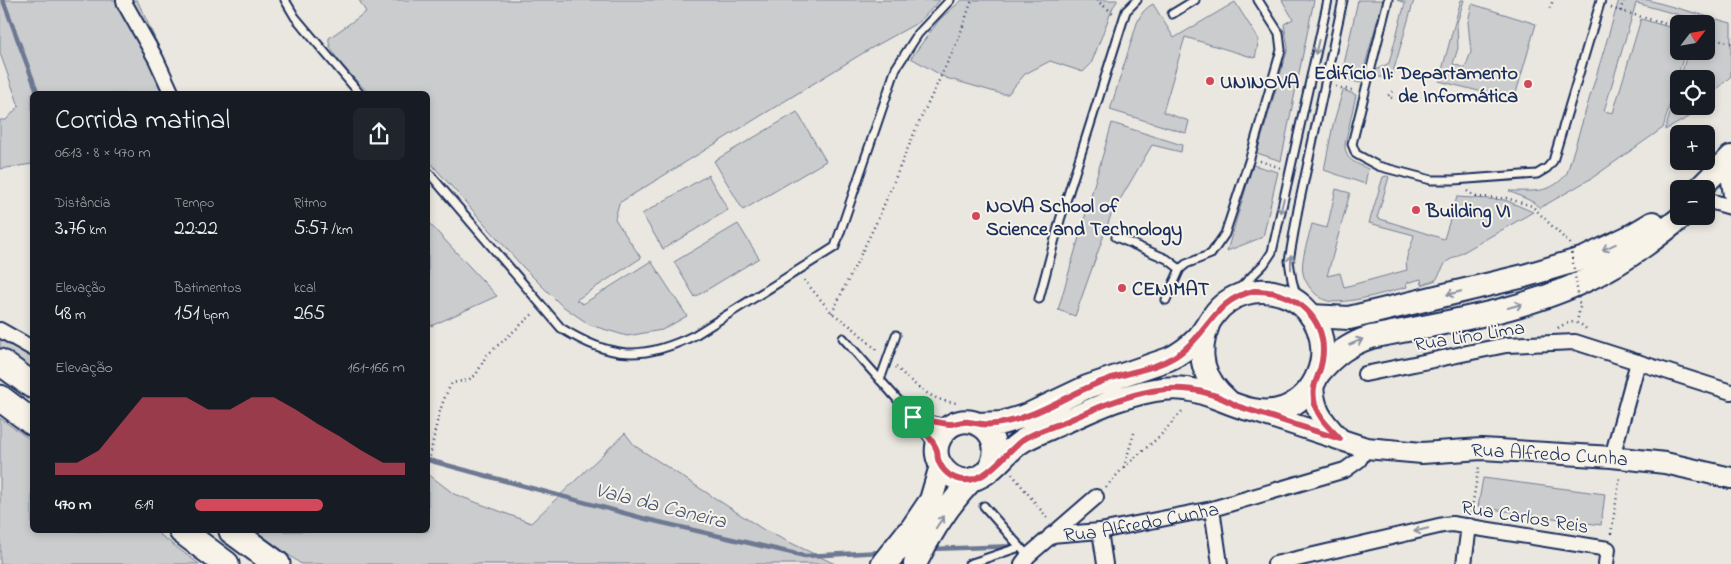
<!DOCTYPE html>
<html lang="pt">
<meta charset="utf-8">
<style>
body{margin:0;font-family:"Indie Flower",sans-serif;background:#20242c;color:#f1f3f6;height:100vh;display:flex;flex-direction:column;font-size:19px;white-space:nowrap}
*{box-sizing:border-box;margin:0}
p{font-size:16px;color:#9ea1a6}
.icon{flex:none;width:28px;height:28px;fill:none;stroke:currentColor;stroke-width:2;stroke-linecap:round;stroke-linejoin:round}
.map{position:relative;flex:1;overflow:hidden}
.panel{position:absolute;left:30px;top:91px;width:400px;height:442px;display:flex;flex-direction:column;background:#171b24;border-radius:8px;box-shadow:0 2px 8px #0003}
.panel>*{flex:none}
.needle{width:32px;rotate:59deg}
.fabs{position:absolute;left:1670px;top:15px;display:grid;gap:10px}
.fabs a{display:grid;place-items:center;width:45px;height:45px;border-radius:8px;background:#171b24;box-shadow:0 2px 8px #0003;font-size:25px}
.pin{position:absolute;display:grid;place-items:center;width:42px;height:42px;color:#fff;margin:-21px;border-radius:10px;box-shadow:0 2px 8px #0006}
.round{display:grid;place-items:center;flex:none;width:52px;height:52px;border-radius:8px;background:#20242c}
.headline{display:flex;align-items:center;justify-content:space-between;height:85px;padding:0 25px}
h1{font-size:28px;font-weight:600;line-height:38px}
.figures{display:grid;grid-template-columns:repeat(3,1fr);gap:8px;height:85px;padding:5px 25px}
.figures div{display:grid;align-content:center}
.figures b{font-size:21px;font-weight:600}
.figures small{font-size:14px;font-weight:400}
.figures p{font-size:14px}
.chart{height:140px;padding:10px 25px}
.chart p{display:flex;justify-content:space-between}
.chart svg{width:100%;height:90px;margin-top:5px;fill:#d1495b;opacity:.7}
ul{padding:0 25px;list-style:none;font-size:16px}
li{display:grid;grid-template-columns:80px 60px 1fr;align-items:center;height:38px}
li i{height:12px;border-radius:6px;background:#d1495b}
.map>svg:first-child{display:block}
.green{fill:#cbcccd;stroke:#737e96}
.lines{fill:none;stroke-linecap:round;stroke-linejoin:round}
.stream{stroke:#6d7892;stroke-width:4.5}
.lane-casing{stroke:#1b2f5e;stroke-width:11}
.street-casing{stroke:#1b2f5e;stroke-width:18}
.secondary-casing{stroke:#1b2f5e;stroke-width:24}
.primary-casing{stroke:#1b2f5e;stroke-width:26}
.highway-casing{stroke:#1b2f5e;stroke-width:29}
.path{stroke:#1b2f5e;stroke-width:2.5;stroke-dasharray:1 4;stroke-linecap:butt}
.lane{stroke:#f7f3e8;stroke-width:7}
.street{stroke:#f7f3e8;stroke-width:14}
.secondary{stroke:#f7f3e8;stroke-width:20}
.primary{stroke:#f7f3e8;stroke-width:22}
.highway{stroke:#f7f3e8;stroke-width:25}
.path-bridge{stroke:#1b2f5e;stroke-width:2.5;stroke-dasharray:1 4;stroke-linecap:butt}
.oneway{stroke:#8991a3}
.route-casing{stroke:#fff;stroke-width:10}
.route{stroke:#d1495b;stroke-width:6}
.poi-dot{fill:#d1495b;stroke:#f7f3e8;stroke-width:2}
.labels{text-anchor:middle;stroke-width:4;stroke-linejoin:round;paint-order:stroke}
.poi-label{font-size:20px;font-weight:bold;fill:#1b2f5e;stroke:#f7f3e8;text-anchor:start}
.street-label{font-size:20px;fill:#1b2f5e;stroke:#f7f3e8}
.water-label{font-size:21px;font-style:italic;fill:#445378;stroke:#f7f3e8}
</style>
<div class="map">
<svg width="1731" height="564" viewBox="0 0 1731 564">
<rect width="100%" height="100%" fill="#eae7e0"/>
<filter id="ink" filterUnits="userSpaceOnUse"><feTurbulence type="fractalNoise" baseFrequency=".02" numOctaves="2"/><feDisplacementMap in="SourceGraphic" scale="10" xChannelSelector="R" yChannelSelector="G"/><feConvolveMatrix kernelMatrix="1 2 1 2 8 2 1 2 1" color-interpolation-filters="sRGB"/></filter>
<g filter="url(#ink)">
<!-- green -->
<g class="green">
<polygon points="0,0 137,0 181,94 32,94 32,164 0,169 0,120 6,120 19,106 0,53"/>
<path d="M359 0H940L919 22 868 50 619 203 615 219 641 258 576 300 583 304 651 261 687 316 662 330 627 336 590 325 561 305 522 266 428 160V94H369C359 82 326 53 329 38L366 12Z"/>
<polygon points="962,0 1118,0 1113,7 1091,64 1083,72 1050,61 1025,74 1008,94 1002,94 946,78 911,58 940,19"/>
<polygon points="1282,0 1314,0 1281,161 1257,153 1288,48 1284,24 1293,19"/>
<polygon points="1358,0 1383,0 1360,83 1341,78"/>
<polygon points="1397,0 1414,0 1391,79 1374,76 1376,70 1389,63 1405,3"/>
<polygon points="1461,0 1464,0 1457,23 1458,48 1453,64 1465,68 1471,52 1468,22 1472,4 1536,24 1514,100 1439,81"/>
<path d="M1619 0H1648L1731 23V76L1706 100V79H1680L1688 51H1706V24H1697V20L1636 3 1604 111 1613 113 1641 19 1679 30V51H1685L1663 128 1592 178 1540 208 1533 202 1509 191C1533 191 1552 194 1567 173Z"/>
<path d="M1235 2 1259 40 1255 58 1185 37 1163 112 1189 121 1186 133 1110 110 1137 23C1141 14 1144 9 1153 4L1174 38Z"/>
<polygon points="1679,84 1679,106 1700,106 1689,117 1665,130"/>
<path d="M1343 90 1356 95 1345 144C1345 161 1355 162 1368 169L1365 184 1324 170 1333 125Z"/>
<polygon points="797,112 826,161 743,210 714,161"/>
<polygon points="1112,123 1182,145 1181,152 1152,145 1111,215 1075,316 1058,310"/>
<polygon points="1253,165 1278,172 1263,237 1227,251"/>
<polygon points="708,175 728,210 663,249 642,214"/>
<path d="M1387 176 1389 177 1377 218 1444 239 1457 197 1505 200 1533 212 1446 262 1436 280 1422 285 1421 279 1406 283 1407 287C1387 292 1347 305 1328 301 1316 298 1305 284 1303 273 1300 261 1309 237 1312 224L1327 228 1336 189 1350 193 1327 276 1340 273 1344 287 1407 270C1404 255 1411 250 1414 235L1369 223 1383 177Z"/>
<polygon points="428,222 497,296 431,326 428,312"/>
<polygon points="738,224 759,258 695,297 674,262"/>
<polygon points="0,333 32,355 32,371 0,347"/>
<polygon points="0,418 32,441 32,531 155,531 199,564 0,564"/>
<polygon points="625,433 635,446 764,530 835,564 301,564 256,531 428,531 428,474 454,494 531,523"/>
<polygon points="1483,478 1605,494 1601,525 1478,507"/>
</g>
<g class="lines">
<!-- stream -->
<g class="stream">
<polyline points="3,0 38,94"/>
<polyline points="428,460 646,519 805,556 882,552"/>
<polyline points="931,549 1017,546"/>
</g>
<defs>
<g id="lane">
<polyline points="285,0 295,17 360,94"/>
<polyline points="1388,0 1352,144 1356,154 1378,166 1431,180 1454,180 1537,174 1547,168 1553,161 1601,0"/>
<polyline points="1172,14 1195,0"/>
<path d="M428 172 561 328C610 359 643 361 695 335L835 247 896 68 918 34 950 0"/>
<polyline points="1116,237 1167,259 1180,269"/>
<polyline points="1241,287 1264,264 1272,252 1328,0"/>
<polyline points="1296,295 1292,280 1289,261 1298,209 1343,0"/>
<polyline points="1039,299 1060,220 1126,11 1137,0"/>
<polyline points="1166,300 1180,269 1186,264 1211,254 1225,234 1250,158 1281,50 1279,33 1258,0"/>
<polyline points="843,338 913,417 933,444"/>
<polyline points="880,380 896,335"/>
<polyline points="913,417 947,424"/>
<polyline points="984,506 1028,556"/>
<polyline points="969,564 1020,547"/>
</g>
<g id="street">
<polyline points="124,0 125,4 156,59 172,94"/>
<polyline points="1731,171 1728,174 1731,195"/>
<polyline points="1706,203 1713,202 1731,207"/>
<polyline points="0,330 32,348"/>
<polyline points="1365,374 1506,345 1575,342 1731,392"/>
<polyline points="1612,457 1638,362"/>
<polyline points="1212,509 1220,564"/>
<polyline points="1100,531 1105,564"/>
<path id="s1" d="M1051 535 1100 531 1212 509 1345 470 1359 460 1366 448"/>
<polyline points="1022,564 1028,556 1096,497"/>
<polyline points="1275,564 1443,525 1452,524 1608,549 1606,564"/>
<polyline points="1464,564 1469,526"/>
</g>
<g id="secondary">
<path d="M1313 384C1314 410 1321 419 1339 438"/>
<path id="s2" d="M1256 412 1366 448 1422 453 1482 449 1612 457 1665 463 1731 478"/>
</g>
<g id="primary">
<polyline points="1699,189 1731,157"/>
<polyline points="1311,316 1349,318 1524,276 1585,258 1631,236 1653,223"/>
<path d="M1208 325C1196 355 1203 379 1227 400"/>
<path d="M1319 373C1334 355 1349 344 1371 337 1452 321 1535 310 1608 269 1635 254 1659 235 1683 216"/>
<path d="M977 424 1002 423 1028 415 1087 387 1169 359C1180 354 1189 347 1198 338 1204 331 1208 323 1214 315 1229 294 1257 286 1281 294 1298 299 1311 312 1318 328 1330 359 1316 395 1285 408 1249 421 1220 393 1186 389 1164 386 1143 392 1123 398 1102 404 1084 414 1064 422 1051 428 1037 433 1024 440 1006 450 994 473 974 479 951 486 928 460 940 438 958 403 1012 428 989 470"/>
<polyline points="901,549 908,534 931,500 941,466"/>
<path d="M915 564C930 534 949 503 973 479"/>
</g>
<g id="highway">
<polyline points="0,362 32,385"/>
<polyline points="0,398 32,422"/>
<polyline points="182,531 226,564"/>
<polyline points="232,531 277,564"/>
<polyline points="884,564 908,534"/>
</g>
</defs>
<!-- lane casing -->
<use href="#lane" class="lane-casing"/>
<!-- street casing -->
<use href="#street" class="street-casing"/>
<!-- secondary casing -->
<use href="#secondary" class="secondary-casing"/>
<!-- primary casing -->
<use href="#primary" class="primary-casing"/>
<!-- highway casing -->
<use href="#highway" class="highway-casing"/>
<!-- path -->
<g class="path">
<polyline points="1096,0 1113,13"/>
<polyline points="1550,8 1553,0"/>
<polyline points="1611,8 1679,28"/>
<polyline points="1620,11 1624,0"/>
<polyline points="1706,36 1731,43"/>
<polyline points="1336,87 1355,91"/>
<polyline points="1392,98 1388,96 1394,90"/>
<polyline points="1260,161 1281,168"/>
<polyline points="1467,191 1476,197"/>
<polyline points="804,280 832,313 853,328 879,352"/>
<polyline points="832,313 879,217 915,131 958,40 972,0"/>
<path d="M1558 328C1569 320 1579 320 1588 331"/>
<path d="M896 367C914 384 930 401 957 403"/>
<polyline points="1134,433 1124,467 1160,436 1184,409"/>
<path d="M428 461 430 456C435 432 439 404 452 383L468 380 476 375 486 356 534 313"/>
<polyline points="1012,474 1049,520"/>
<polyline points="1106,487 1124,467"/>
<polyline points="1471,513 1479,466"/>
<polyline points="1611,534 1620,476"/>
</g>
<!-- lane -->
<use href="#lane" class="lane"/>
<!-- street -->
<use href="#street" class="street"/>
<!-- secondary -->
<use href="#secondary" class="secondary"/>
<!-- primary -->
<use href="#primary" class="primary"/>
<!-- highway -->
<use href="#highway" class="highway"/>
<!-- path-bridge -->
<polyline class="path-bridge" points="1476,197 1506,198 1532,206 1570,244 1580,307 1577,322"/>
</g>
<!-- one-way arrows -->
<defs><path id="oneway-shaft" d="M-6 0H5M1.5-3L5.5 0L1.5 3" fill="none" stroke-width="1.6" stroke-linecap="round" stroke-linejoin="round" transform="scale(1.25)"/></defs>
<g class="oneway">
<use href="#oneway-shaft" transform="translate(1317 47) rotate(103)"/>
<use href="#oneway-shaft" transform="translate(1282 206) rotate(103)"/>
<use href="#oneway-shaft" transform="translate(1609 247) rotate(155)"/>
<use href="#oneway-shaft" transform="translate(1291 262) rotate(-90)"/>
<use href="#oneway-shaft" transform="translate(1454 293) rotate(167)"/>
<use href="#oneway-shaft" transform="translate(1515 306) rotate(-16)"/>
<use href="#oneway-shaft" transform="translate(1356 342) rotate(-23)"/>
<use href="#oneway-shaft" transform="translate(940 522) rotate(-56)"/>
<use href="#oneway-shaft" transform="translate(1421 530) rotate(166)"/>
</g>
</g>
<g class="lines" filter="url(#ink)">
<defs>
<path id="route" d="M1254 291C1294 290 1329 318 1322 361 1319 380 1310 383 1315 405 1319 419 1331 429 1340 439L1237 406C1178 371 1124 396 1067 421 1052 427 1034 432 1021 441 1003 455 982 489 955 478 947 475 940 467 938 459 937 455 938 451 936 448 931 437 920 427 913 417 925 419 939 424 951 424 957 424 962 421 969 422 972 422 974 423 976 423 992 427 1014 421 1029 415 1056 405 1081 388 1109 379 1132 371 1160 368 1180 353 1211 331 1213 300 1254 291Z"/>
</defs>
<!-- route casing -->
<use href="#route" class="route-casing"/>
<!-- route -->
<use href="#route" class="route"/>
</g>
<!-- markers -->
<g class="poi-dot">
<circle cx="1210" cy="81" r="5"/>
<circle cx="1528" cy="84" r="5"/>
<circle cx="1416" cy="210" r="5"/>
<circle cx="976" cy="216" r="5"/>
<circle cx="1122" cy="288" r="5"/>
</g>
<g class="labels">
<!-- poi labels -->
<g class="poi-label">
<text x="1518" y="79" text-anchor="end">Edifício II: Departamento<tspan x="1518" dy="23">de Informática</tspan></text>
<text x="1220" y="88">UNINOVA</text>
<text x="986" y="212">NOVA School of<tspan x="986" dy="23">Science and Technology</tspan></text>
<text x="1426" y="217">Building VI</text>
<text x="1132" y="295">CENIMAT</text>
</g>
<!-- street labels -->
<g class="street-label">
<text transform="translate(1469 335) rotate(-9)" y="7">Rua Lino Lima</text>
<text dy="7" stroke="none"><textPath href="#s2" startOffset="300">Rua Alfredo Cunha</textPath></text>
<text transform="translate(1525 516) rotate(9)" y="7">Rua Carlos Reis</text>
<text dy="7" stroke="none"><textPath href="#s1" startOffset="91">Rua Alfredo Cunha</textPath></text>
</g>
<!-- water labels -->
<g class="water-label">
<text transform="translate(661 505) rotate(14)" y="7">Vala da Caneira</text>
</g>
</g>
</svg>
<div class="fabs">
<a><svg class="needle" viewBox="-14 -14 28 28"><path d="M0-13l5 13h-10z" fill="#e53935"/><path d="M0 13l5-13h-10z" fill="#9ea1a6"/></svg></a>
<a><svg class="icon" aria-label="locate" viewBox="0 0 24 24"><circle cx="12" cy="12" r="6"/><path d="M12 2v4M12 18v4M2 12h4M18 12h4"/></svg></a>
<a>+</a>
<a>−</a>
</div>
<div class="pin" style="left:913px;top:417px;background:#1e9e55"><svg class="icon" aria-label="arrive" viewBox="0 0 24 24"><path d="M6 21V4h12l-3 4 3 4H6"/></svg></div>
<section class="panel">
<div class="headline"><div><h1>Corrida matinal</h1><p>06:13 · 8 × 470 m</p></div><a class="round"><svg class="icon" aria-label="share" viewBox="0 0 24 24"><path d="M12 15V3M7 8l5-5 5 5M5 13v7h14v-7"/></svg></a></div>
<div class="figures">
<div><p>Distância</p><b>3.76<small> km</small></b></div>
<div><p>Tempo</p><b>22:22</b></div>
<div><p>Ritmo</p><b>5:57<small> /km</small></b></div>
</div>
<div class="figures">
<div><p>Elevação</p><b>48<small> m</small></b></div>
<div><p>Batimentos</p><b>151<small> bpm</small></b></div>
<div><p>kcal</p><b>265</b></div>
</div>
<div class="chart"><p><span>Elevação</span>161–166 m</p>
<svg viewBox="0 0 160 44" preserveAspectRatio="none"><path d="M0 44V38L10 38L20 32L30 19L40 6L50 6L60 6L70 12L80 12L90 6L100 6L110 12L120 19L130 25L140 32L150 38L160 38V44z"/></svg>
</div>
<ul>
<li><b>470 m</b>6:19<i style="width:61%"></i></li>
</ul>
</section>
</div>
